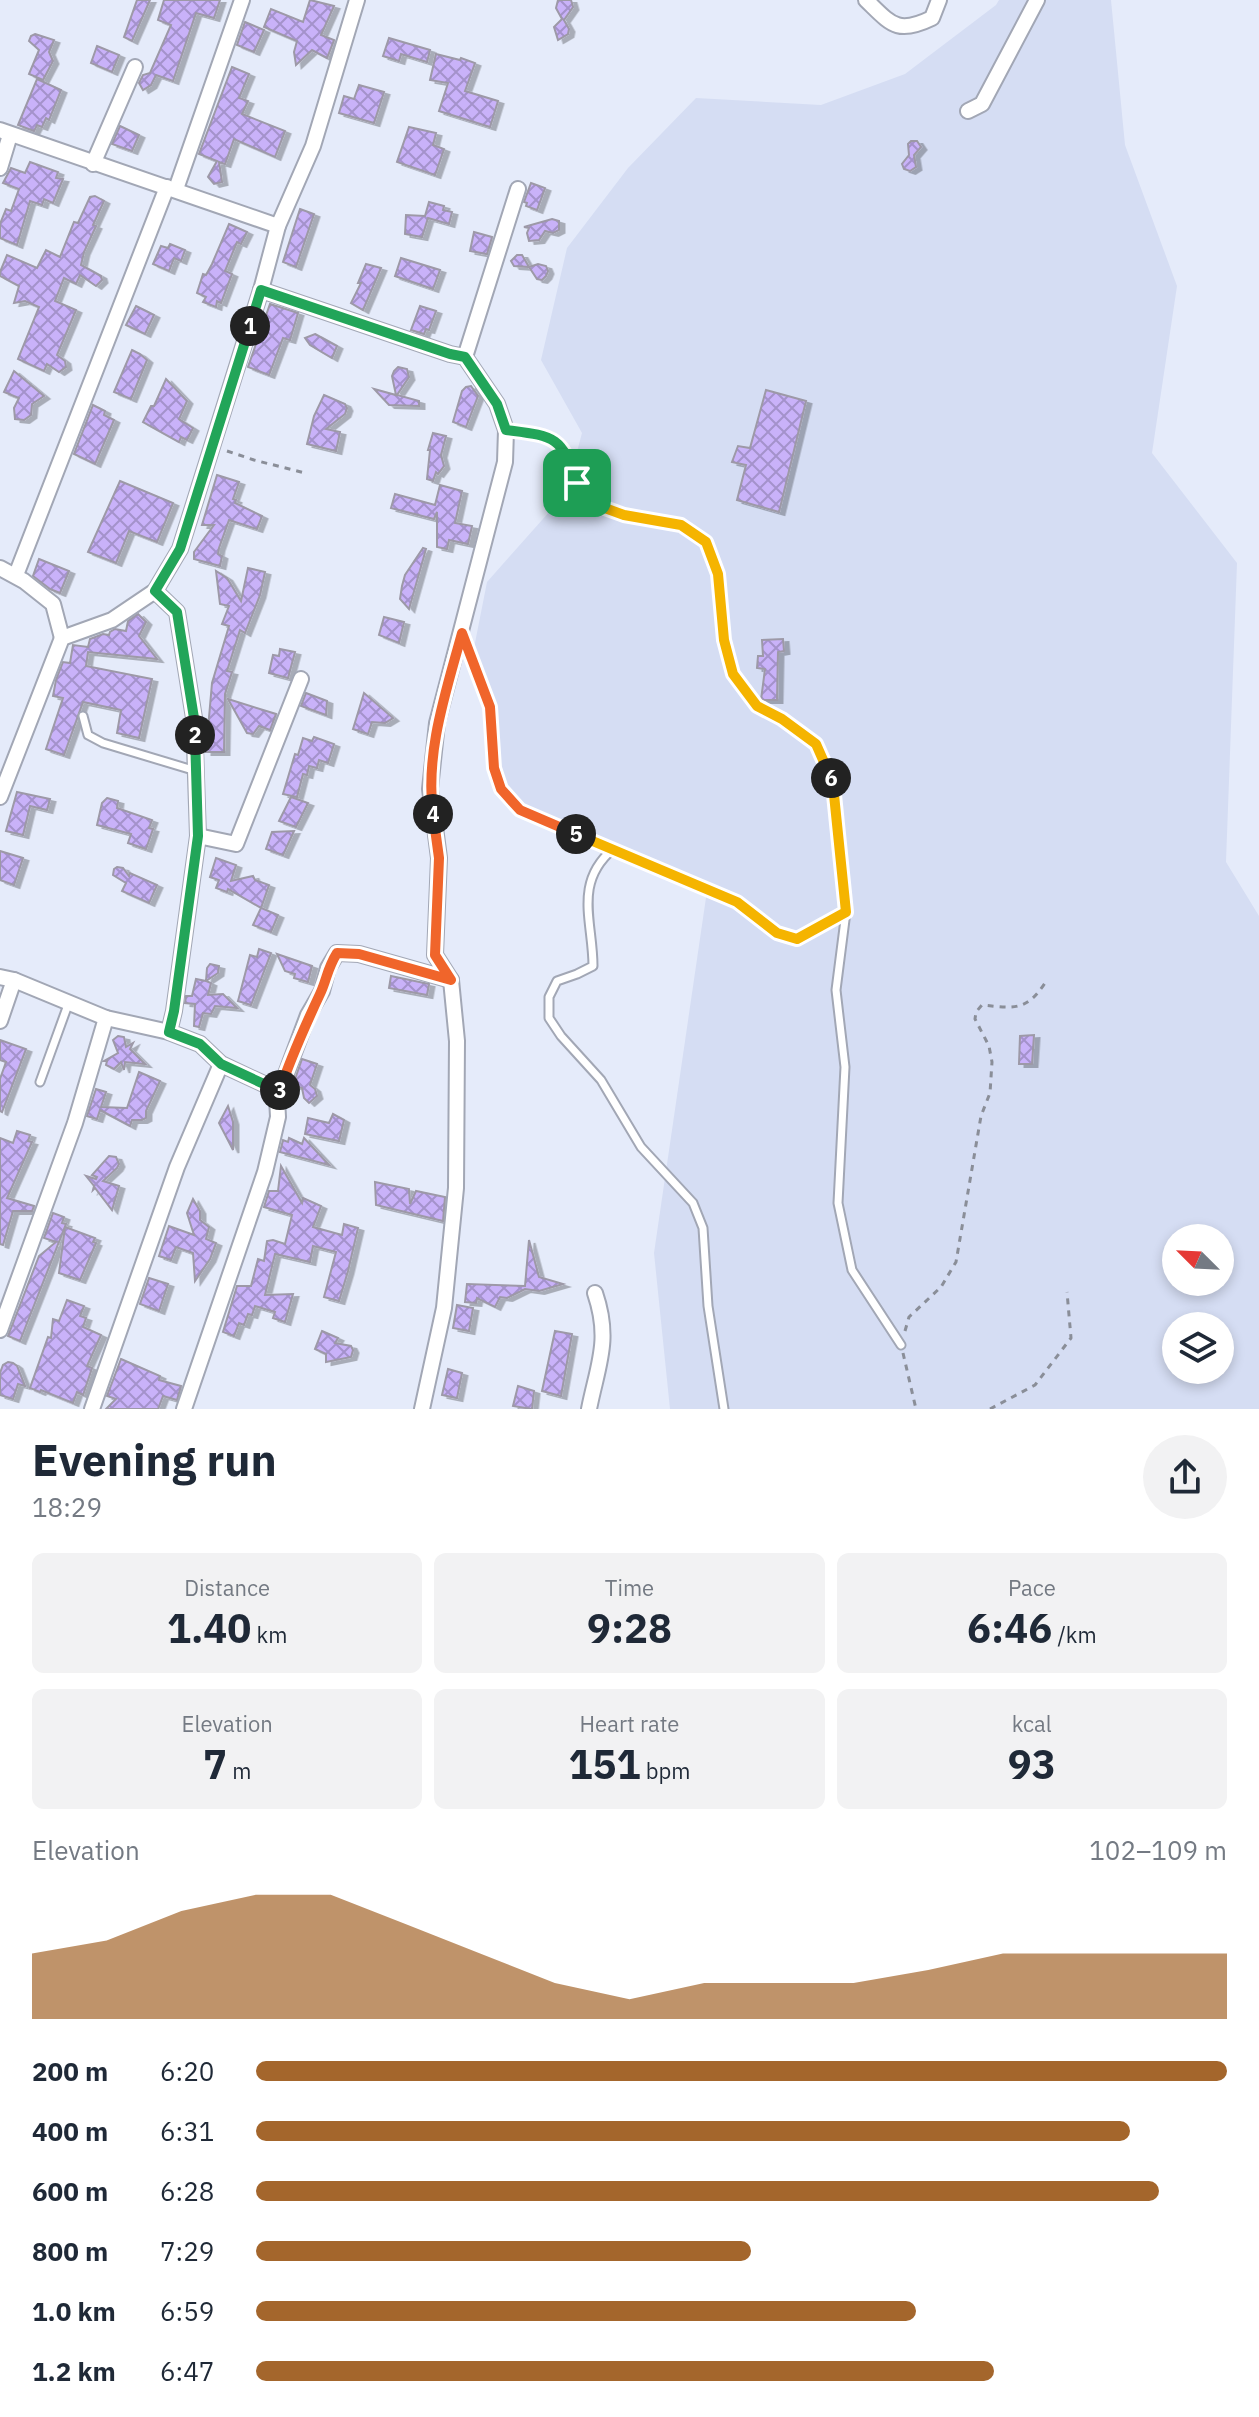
<!DOCTYPE html>
<meta charset="utf-8">
<style>
body{margin:0;font-family:"IBM Plex Sans",sans-serif;background:#f2f2f3;color:#1f2937;height:100vh;display:flex;flex-direction:column;font-size:30px;white-space:nowrap}
*{box-sizing:border-box;margin:0}
p{font-size:26px;color:#747a83}
.icon{flex:none;width:44px;height:44px;fill:none;stroke:currentColor;stroke-width:2;stroke-linecap:round;stroke-linejoin:round}
.map{position:relative;height:1409px;overflow:hidden}
.details{display:flex;flex-direction:column;background:#fff;flex:1}
.details>*{flex:none}
.needle{width:52px;rotate:294deg}
.tools{position:absolute;left:1162px;top:1224px;display:grid;gap:16px}
.tools a{display:grid;place-items:center;width:72px;height:72px;border-radius:50%;background:#fff;box-shadow:0 4px 12px #0003;font-size:40px}
.pin{position:absolute;display:grid;place-items:center;width:68px;height:68px;color:#fff;margin:-34px;border-radius:16px;box-shadow:0 4px 12px #0006}
.km{position:absolute;width:40px;height:40px;margin:-20px;border-radius:50%;background:#222;color:#fff;font-size:22px;line-height:40px;text-align:center}
.round{display:grid;place-items:center;flex:none;width:84px;height:84px;border-radius:42px;background:#f2f2f3}
.summary{display:flex;align-items:center;justify-content:space-between;height:136px;padding:0 32px}
h1{font-size:44px;font-weight:800;line-height:60px}
.figures{display:grid;grid-template-columns:repeat(3,1fr);gap:12px;height:136px;padding:8px 32px}
.figures div{display:grid;align-content:center;border-radius:12px;background:#f2f2f3;text-align:center}
.figures b{font-size:40px;font-weight:800}
.figures small{font-size:22px;font-weight:400}
.figures p{font-size:22px}
.chart{height:224px;padding:16px 32px}
.chart p{display:flex;justify-content:space-between}
.chart svg{width:100%;height:144px;margin-top:8px;fill:#a4662c;opacity:.7}
ul{padding:0 32px;list-style:none;font-size:26px}
li{display:grid;grid-template-columns:128px 96px 1fr;align-items:center;height:60px}
li i{height:20px;border-radius:10px;background:#a4662c}
.map>svg:first-child{display:block}
.built{fill:#d5ddf3;fill-rule:evenodd}
.building{fill:url(#building-cross-hatch);stroke:#9d99a7;stroke-width:2;filter:url(#shadow)}
.lines{fill:none;stroke-linecap:round;stroke-linejoin:round}
.lane-casing{stroke:#a2a7b5;stroke-width:11}
.street-casing{stroke:#a2a7b5;stroke-width:18}
.path{stroke:#8a8e98;stroke-width:3;stroke-dasharray:6 6;stroke-linecap:butt}
.lane{stroke:#fff;stroke-width:7}
.street{stroke:#fff;stroke-width:14}
.split-1-casing{stroke:#fff;stroke-width:16}
.split-2-casing{stroke:#fff;stroke-width:16}
.split-3-casing{stroke:#fff;stroke-width:16}
.split-4-casing{stroke:#fff;stroke-width:16}
.split-5-casing{stroke:#fff;stroke-width:16}
.split-6-casing{stroke:#fff;stroke-width:16}
.split-7-casing{stroke:#fff;stroke-width:16}
.split-1{stroke:#22a559;stroke-width:10}
.split-2{stroke:#22a559;stroke-width:10}
.split-3{stroke:#22a559;stroke-width:10}
.split-4{stroke:#f0652b;stroke-width:10}
.split-5{stroke:#f0652b;stroke-width:10}
.split-6{stroke:#f5b400;stroke-width:10}
.split-7{stroke:#f5b400;stroke-width:10}
</style>
<div class="map">
<svg width="1259" height="1409" viewBox="0 0 1259 1409">
<defs>
<pattern id="building-cross-hatch" width="8" height="8" patternUnits="userSpaceOnUse" patternTransform="scale(2)"><rect width="8" height="8" fill="#c9b2f9"/><path d="M0 0l8 8M0 8l8-8" fill="none" stroke="#a492cb"/></pattern>
<filter id="shadow"><feDropShadow dx="5.5" dy="3" stdDeviation="0" flood-color="#0004"/></filter>
</defs>
<rect width="100%" height="100%" fill="#e5ebfa"/>
<!-- built -->
<path class="built" d="M999 0H1111L1125 145 1177 286 1152 453 1237 563 1226 862 1259 916V1409H670L654 1253 708 884 517 806 500 781 473 653 487 582 566 493 582 433 541 360 567 248 628 168 696 98 821 105 905 74 996 5ZM1176 1238H1220V1282H1176ZM1176 1326H1220V1370H1176Z"/>
<!-- building -->
<g class="building">
<polygon points="137,0 150,0 132,41 124,37"/>
<polygon points="164,0 220,0 214,18 196,13 173,81 156,75 151,85 143,90 139,83 143,75 150,73 171,25 158,20"/>
<polygon points="310,0 334,6 321,35 334,40 327,58 312,50 296,65 294,52 297,41 264,27 271,9 303,22"/>
<polygon points="558,0 571,0 573,7 564,20 569,29 568,34 558,40 554,27 562,19 556,8"/>
<polygon points="245,22 264,30 254,52 237,45"/>
<polygon points="35,34 54,40 49,52 53,61 43,80 29,74 39,50 29,41 31,36"/>
<polygon points="389,38 430,50 427,62 401,54 399,61 383,56"/>
<polygon points="97,46 119,55 112,72 91,63"/>
<polygon points="436,54 460,60 461,58 475,63 465,91 498,101 490,127 439,111 448,83 430,80"/>
<polygon points="232,67 249,74 239,98 248,101 242,114 285,131 275,157 234,139 225,164 219,162 222,182 214,184 208,177 217,161 199,154"/>
<polygon points="37,79 61,90 49,120 46,118 42,127 37,125 34,131 18,125"/>
<polygon points="359,85 384,92 374,123 339,113 344,96 354,99"/>
<polygon points="120,126 139,135 132,151 112,144"/>
<polygon points="409,127 436,133 433,145 444,149 435,175 397,162"/>
<polygon points="911,141 917,141 921,147 914,155 916,167 910,171 904,169 902,164 909,155 908,144"/>
<polygon points="30,162 58,172 56,178 63,179 53,203 44,199 42,205 30,201 17,245 0,238 0,224 6,209 11,211 19,189 3,183 11,168 25,173"/>
<polygon points="531,183 545,188 537,210 526,206 527,203 524,202"/>
<polygon points="95,196 104,201 93,225 96,226 84,252 81,265 101,276 102,280 96,286 80,275 76,284 64,278 55,301 76,310 57,355 65,361 66,367 59,372 47,364 44,371 18,359 39,307 25,301 14,303 19,286 0,276 0,272 7,255 37,268 46,250 60,257 74,222 78,223 90,197"/>
<polygon points="429,202 444,206 443,210 452,212 449,224 428,218 422,237 405,234 406,215 425,216"/>
<polygon points="300,209 314,214 296,267 283,262"/>
<polygon points="552,219 559,221 559,230 553,233 545,231 539,240 529,241 527,233 529,228 524,227"/>
<polygon points="229,224 247,232 241,244 237,242 225,271 232,274 221,303 217,301 216,307 203,302 206,297 197,293 203,274 206,275 212,264"/>
<polygon points="474,232 492,237 487,254 470,251"/>
<polygon points="170,244 185,250 181,261 174,258 169,271 153,264 161,246 168,248"/>
<polygon points="517,255 522,255 529,267 538,264 546,266 548,271 546,276 542,280 537,279 529,267 514,266 511,261"/>
<polygon points="401,258 440,270 433,289 395,276"/>
<polygon points="366,264 381,268 363,310 351,303 361,283 358,283"/>
<polygon points="270,304 298,313 290,340 283,338 269,375 248,367"/>
<polygon points="136,306 154,315 145,334 126,325"/>
<polygon points="420,306 436,311 429,330 426,329 424,334 411,330"/>
<polygon points="315,334 337,346 332,358 310,345 305,338"/>
<polygon points="132,350 140,354 147,360 131,399 114,392"/>
<polygon points="398,367 407,369 409,377 397,395 419,401 419,406 389,405 374,389 396,395 392,376 394,371"/>
<polygon points="14,371 44,396 32,404 31,415 24,420 15,419 14,408 19,398 4,392"/>
<polygon points="166,379 187,401 179,419 193,428 187,440 181,437 179,442 143,422 151,406 154,406"/>
<polygon points="471,386 478,396 466,427 453,422 462,391 466,387"/>
<polygon points="766,390 806,401 779,512 737,500 746,465 732,462 738,446 750,448"/>
<polygon points="324,395 345,404 347,408 345,414 326,429 340,432 336,451 307,444 314,416"/>
<polygon points="93,405 105,411 104,415 114,420 95,464 74,454"/>
<polygon points="433,433 446,436 441,455 444,466 438,474 436,472 433,481 427,479 430,450 428,450"/>
<polygon points="217,475 239,482 233,499 236,500 235,503 262,516 257,529 229,520 219,548 218,554 222,556 220,566 194,559 194,552 214,525 202,525"/>
<polygon points="120,481 173,503 157,542 129,531 116,563 88,552"/>
<polygon points="440,485 462,491 455,523 472,526 468,544 449,540 447,549 437,547 437,512 434,519 391,508 395,494 435,505"/>
<polygon points="423,548 426,549 409,609 400,599 402,586 405,575"/>
<polygon points="39,559 69,571 60,593 50,589 33,576"/>
<polygon points="248,568 265,572 260,595 245,633 240,630 227,671 232,672 225,694 224,752 206,752 212,683 229,626 222,624 229,606 220,604 216,571 227,578 241,601"/>
<polygon points="138,614 146,622 139,636 157,659 88,652 86,666 152,679 139,738 117,733 121,710 83,702 64,755 46,749 63,698 53,696 56,680 63,662 70,663 73,645 88,647 90,639 103,634 109,635 110,632 115,629 126,631 128,621"/>
<polygon points="384,617 404,622 399,643 379,635"/>
<polygon points="783,639 784,651 778,652 777,700 761,700 765,669 757,668 758,656 763,656 762,640"/>
<polygon points="280,649 295,652 288,678 269,673 273,655 279,656"/>
<polygon points="306,693 327,701 326,715 301,706"/>
<polygon points="364,693 393,718 385,723 372,722 368,734 353,729"/>
<polygon points="228,699 276,714 270,730 259,726 253,734 247,733"/>
<polygon points="314,737 334,744 328,763 319,760 317,768 309,766 307,775 303,774 297,797 283,794 295,754 298,755 303,738 312,741"/>
<polygon points="17,792 50,799 47,810 30,806 23,835 6,831"/>
<polygon points="291,797 308,803 296,827 279,821"/>
<polygon points="107,798 118,801 117,808 152,820 149,828 153,829 146,849 128,843 131,834 97,825 102,803"/>
<polygon points="294,831 283,855 266,849 272,832"/>
<polygon points="0,851 23,858 14,885 0,880"/>
<polygon points="216,858 236,865 231,881 253,876 255,880 269,885 261,908 278,915 271,932 253,925 261,908 228,889 227,892 216,888 219,880 210,877"/>
<polygon points="117,867 123,868 129,876 130,873 157,885 149,903 122,891 126,883 113,875 114,869"/>
<polygon points="259,949 271,953 251,1005 238,1001 250,955 257,957"/>
<polygon points="277,954 312,966 308,982 294,978 295,974 285,971"/>
<polygon points="210,964 219,966 218,973 206,981 211,983 208,995 223,994 237,1008 215,1006 211,1014 203,1013 199,1027 194,1026 195,1004 185,1003 186,996 192,996 196,979 206,981 207,968"/>
<polygon points="391,976 429,984 427,995 389,988"/>
<polygon points="1034,1035 1032,1064 1019,1064 1020,1036"/>
<polygon points="118,1036 124,1037 126,1047 133,1043 130,1049 145,1064 125,1062 124,1070 121,1062 114,1069 106,1065 107,1061 104,1061 118,1053 113,1040"/>
<polygon points="0,1040 26,1049 2,1112 0,1111 0,1079 6,1062 0,1060"/>
<polygon points="302,1059 317,1064 310,1085 315,1089 317,1096 309,1103 304,1098 302,1088 293,1085"/>
<polygon points="139,1072 160,1081 146,1111 146,1118 142,1120 132,1120 130,1126 100,1110 97,1119 87,1116 96,1089 106,1092 101,1107 127,1108"/>
<polygon points="228,1106 233,1122 233,1150 219,1123"/>
<polygon points="333,1114 344,1120 339,1141 305,1134 308,1118 329,1123"/>
<polygon points="17,1131 30,1135 28,1141 32,1142 7,1198 34,1206 32,1211 13,1211 3,1245 0,1244 0,1138 13,1143"/>
<polygon points="289,1138 302,1144 304,1138 329,1165 280,1152 283,1140 288,1142"/>
<polygon points="109,1156 116,1157 119,1164 117,1168 103,1181 119,1186 112,1210 95,1188 93,1190 94,1186 86,1176 96,1179 97,1177 92,1175"/>
<polygon points="281,1166 302,1203 303,1198 321,1206 313,1227 342,1235 344,1224 358,1228 348,1271 339,1301 324,1297 336,1252 313,1246 310,1262 275,1254 265,1295 293,1294 285,1322 273,1318 275,1312 255,1306 252,1315 248,1314 244,1325 239,1323 234,1336 223,1332 237,1286 251,1286 258,1259 264,1261 267,1241 273,1240 285,1244 292,1215 264,1207 269,1191 278,1191"/>
<polygon points="375,1182 409,1189 410,1204 416,1191 445,1197 443,1221 376,1205"/>
<polygon points="193,1199 200,1211 200,1220 209,1227 206,1239 216,1243 210,1259 195,1281 193,1253 176,1247 171,1260 159,1256 169,1226 194,1235 187,1213"/>
<polygon points="53,1213 64,1217 62,1223 66,1224 20,1341 8,1336 39,1256 56,1242 44,1238"/>
<polygon points="65,1227 95,1238 93,1242 96,1243 80,1280 59,1273"/>
<polygon points="529,1240 539,1277 563,1284 539,1291 525,1289 507,1298 500,1297 495,1307 477,1298 476,1303 465,1302 467,1284 525,1286"/>
<polygon points="149,1278 168,1284 159,1311 140,1304"/>
<polygon points="67,1300 84,1306 80,1316 86,1318 83,1327 101,1335 87,1366 92,1368 83,1395 77,1392 73,1403 41,1390 40,1392 30,1388 48,1337 51,1338 53,1319 59,1321"/>
<polygon points="457,1305 473,1308 469,1331 453,1328"/>
<polygon points="322,1331 338,1338 335,1343 351,1346 353,1350 351,1357 326,1362 326,1354 315,1349"/>
<polygon points="555,1331 572,1334 561,1396 542,1391"/>
<polygon points="121,1359 160,1376 159,1380 181,1386 177,1400 163,1396 158,1409 106,1409 116,1399 107,1396"/>
<polygon points="8,1362 13,1363 17,1366 25,1386 18,1384 13,1399 0,1395 0,1373 3,1365"/>
<polygon points="448,1369 462,1373 457,1398 442,1395"/>
<polygon points="518,1386 534,1391 532,1409 513,1406"/>
</g>
<g class="lines">
<defs>
<g id="lane">
<polyline points="506,430 533,432 547,437 555,443 568,455 577,483 591,503 624,515 681,525 706,542 718,574 724,640 733,674 757,706 782,719 816,744 833,785 846,912 836,990 845,1067 838,1203 852,1270 901,1345"/>
<polyline points="463,635 490,707 494,768 501,789 520,810 737,902 777,933 797,939 846,912"/>
<polyline points="83,716 88,735 103,743 196,771"/>
<path d="M613 849C573 883 593 922 593 966L577 974 557 981 549 997V1018L561 1036 601 1080 641 1147 693 1203 703 1228 708 1306 724 1409"/>
<polyline points="40,1082 69,1002"/>
</g>
<g id="street">
<path d="M866 0C891 24 897 35 932 18L939 0"/>
<polyline points="968,111 982,104 1037,0"/>
<polyline points="0,130 278,226"/>
<polyline points="93,164 135,67"/>
<polyline points="0,168 10,135"/>
<polyline points="176,189 242,0"/>
<polyline points="261,290 450,354 465,357 497,404 506,430 505,462 437,723 430,789 439,858 435,955 451,980 457,1041 456,1188 444,1308 422,1409"/>
<polyline points="465,357 518,189"/>
<polyline points="0,568 24,581 53,604 62,638"/>
<polyline points="16,575 167,187"/>
<polyline points="155,591 177,612 194,718 198,836 174,1011 169,1032"/>
<polyline points="0,797 62,638 112,620 155,591 180,549 261,290 278,226 313,146 357,0"/>
<polyline points="198,836 236,844 301,679"/>
<polyline points="0,977 14,980 106,1018 169,1032 200,1044 221,1064 266,1085 277,1098 278,1117 265,1172 184,1409"/>
<polyline points="0,1021 14,980"/>
<polyline points="277,1098 308,1015 322,991 328,968 337,953 359,954 451,980"/>
<polyline points="0,1330 75,1123 106,1018"/>
<polyline points="92,1409 177,1167 221,1064"/>
<path d="M589 1409C598 1364 611 1340 595 1293"/>
</g>
</defs>
<!-- lane casing -->
<use href="#lane" class="lane-casing"/>
<!-- street casing -->
<use href="#street" class="street-casing"/>
<!-- path -->
<g class="path">
<polyline points="227,451 254,460 305,473"/>
<path d="M905 1331 909 1317 941 1287 956 1262 981 1116 990 1093 992 1062 989 1046 975 1019 976 1012 982 1005C1013 1008 1026 1012 1045 983"/>
<polyline points="903,1353 916,1409"/>
<polyline points="990,1409 1035,1385 1071,1338 1067,1292"/>
</g>
<!-- lane -->
<use href="#lane" class="lane"/>
<!-- street -->
<use href="#street" class="street"/>
</g>
<g class="lines">
<defs>
<path id="split-1" d="M250 326 261 290 450 354 465 357 497 404 506 430C553 436 562 435 577 483"/>
<polyline id="split-2" points="195,735 194,718 177,612 155,591 180,549 250,326"/>
<polyline id="split-3" points="195,735 198,836 174,1011 169,1032 200,1044 221,1064 266,1085 277,1098 280,1090"/>
<path id="split-4" d="M280 1090C291 1057 305 1026 320 994 327 979 327 969 337 953L359 954 451 980 435 955 439 858 433 814"/>
<path id="split-5" d="M433 814C425 752 446 692 462 633L490 707 494 768 501 789 520 810 576 834"/>
<polyline id="split-6" points="576,834 737,902 777,933 797,939 846,912 833,785 831,778"/>
<polyline id="split-7" points="577,483 591,503 624,515 681,525 706,542 718,574 724,640 733,674 757,706 782,719 816,744 831,778"/>
</defs>
<!-- split-1 casing -->
<use href="#split-1" class="split-1-casing"/>
<!-- split-2 casing -->
<use href="#split-2" class="split-2-casing"/>
<!-- split-3 casing -->
<use href="#split-3" class="split-3-casing"/>
<!-- split-4 casing -->
<use href="#split-4" class="split-4-casing"/>
<!-- split-5 casing -->
<use href="#split-5" class="split-5-casing"/>
<!-- split-6 casing -->
<use href="#split-6" class="split-6-casing"/>
<!-- split-7 casing -->
<use href="#split-7" class="split-7-casing"/>
<!-- split-1 -->
<use href="#split-1" class="split-1"/>
<!-- split-2 -->
<use href="#split-2" class="split-2"/>
<!-- split-3 -->
<use href="#split-3" class="split-3"/>
<!-- split-4 -->
<use href="#split-4" class="split-4"/>
<!-- split-5 -->
<use href="#split-5" class="split-5"/>
<!-- split-6 -->
<use href="#split-6" class="split-6"/>
<!-- split-7 -->
<use href="#split-7" class="split-7"/>
</g>
</svg>
<div class="tools">
<a><svg class="needle" viewBox="-14 -14 28 28"><path d="M0-13l5 13h-10z" fill="#e53935"/><path d="M0 13l5-13h-10z" fill="#747a83"/></svg></a>
<a><svg class="icon" aria-label="layers" viewBox="0 0 24 24"><path d="M12 4l9 5-9 5-9-5zM3 14l9 5 9-5"/></svg></a>
</div>
<div class="pin" style="left:577px;top:483px;background:#1e9e55"><svg class="icon" aria-label="arrive" viewBox="0 0 24 24"><path d="M6 21V4h12l-3 4 3 4H6"/></svg></div>
<b class="km" style="left:250px;top:326px">1</b>
<b class="km" style="left:195px;top:735px">2</b>
<b class="km" style="left:280px;top:1090px">3</b>
<b class="km" style="left:433px;top:814px">4</b>
<b class="km" style="left:576px;top:834px">5</b>
<b class="km" style="left:831px;top:778px">6</b>
</div>
<section class="details">
<div class="summary"><div><h1>Evening run</h1><p>18:29</p></div><a class="round"><svg class="icon" aria-label="share" viewBox="0 0 24 24"><path d="M12 15V3M7 8l5-5 5 5M5 13v7h14v-7"/></svg></a></div>
<div class="figures">
<div><p>Distance</p><b>1.40<small> km</small></b></div>
<div><p>Time</p><b>9:28</b></div>
<div><p>Pace</p><b>6:46<small> /km</small></b></div>
</div>
<div class="figures">
<div><p>Elevation</p><b>7<small> m</small></b></div>
<div><p>Heart rate</p><b>151<small> bpm</small></b></div>
<div><p>kcal</p><b>93</b></div>
</div>
<div class="chart"><p><span>Elevation</span>102–109 m</p>
<svg viewBox="0 0 160 44" preserveAspectRatio="none"><path d="M0 44V24L10 20L20 11L30 6L40 6L50 15L60 24L70 33L80 38L90 33L100 33L110 33L120 29L130 24L140 24L150 24L160 24V44z"/></svg>
</div>
<ul>
<li><b>200 m</b>6:20<i style="width:100%"></i></li>
<li><b>400 m</b>6:31<i style="width:90%"></i></li>
<li><b>600 m</b>6:28<i style="width:93%"></i></li>
<li><b>800 m</b>7:29<i style="width:51%"></i></li>
<li><b>1.0 km</b>6:59<i style="width:68%"></i></li>
<li><b>1.2 km</b>6:47<i style="width:76%"></i></li>
</ul>
</section>
